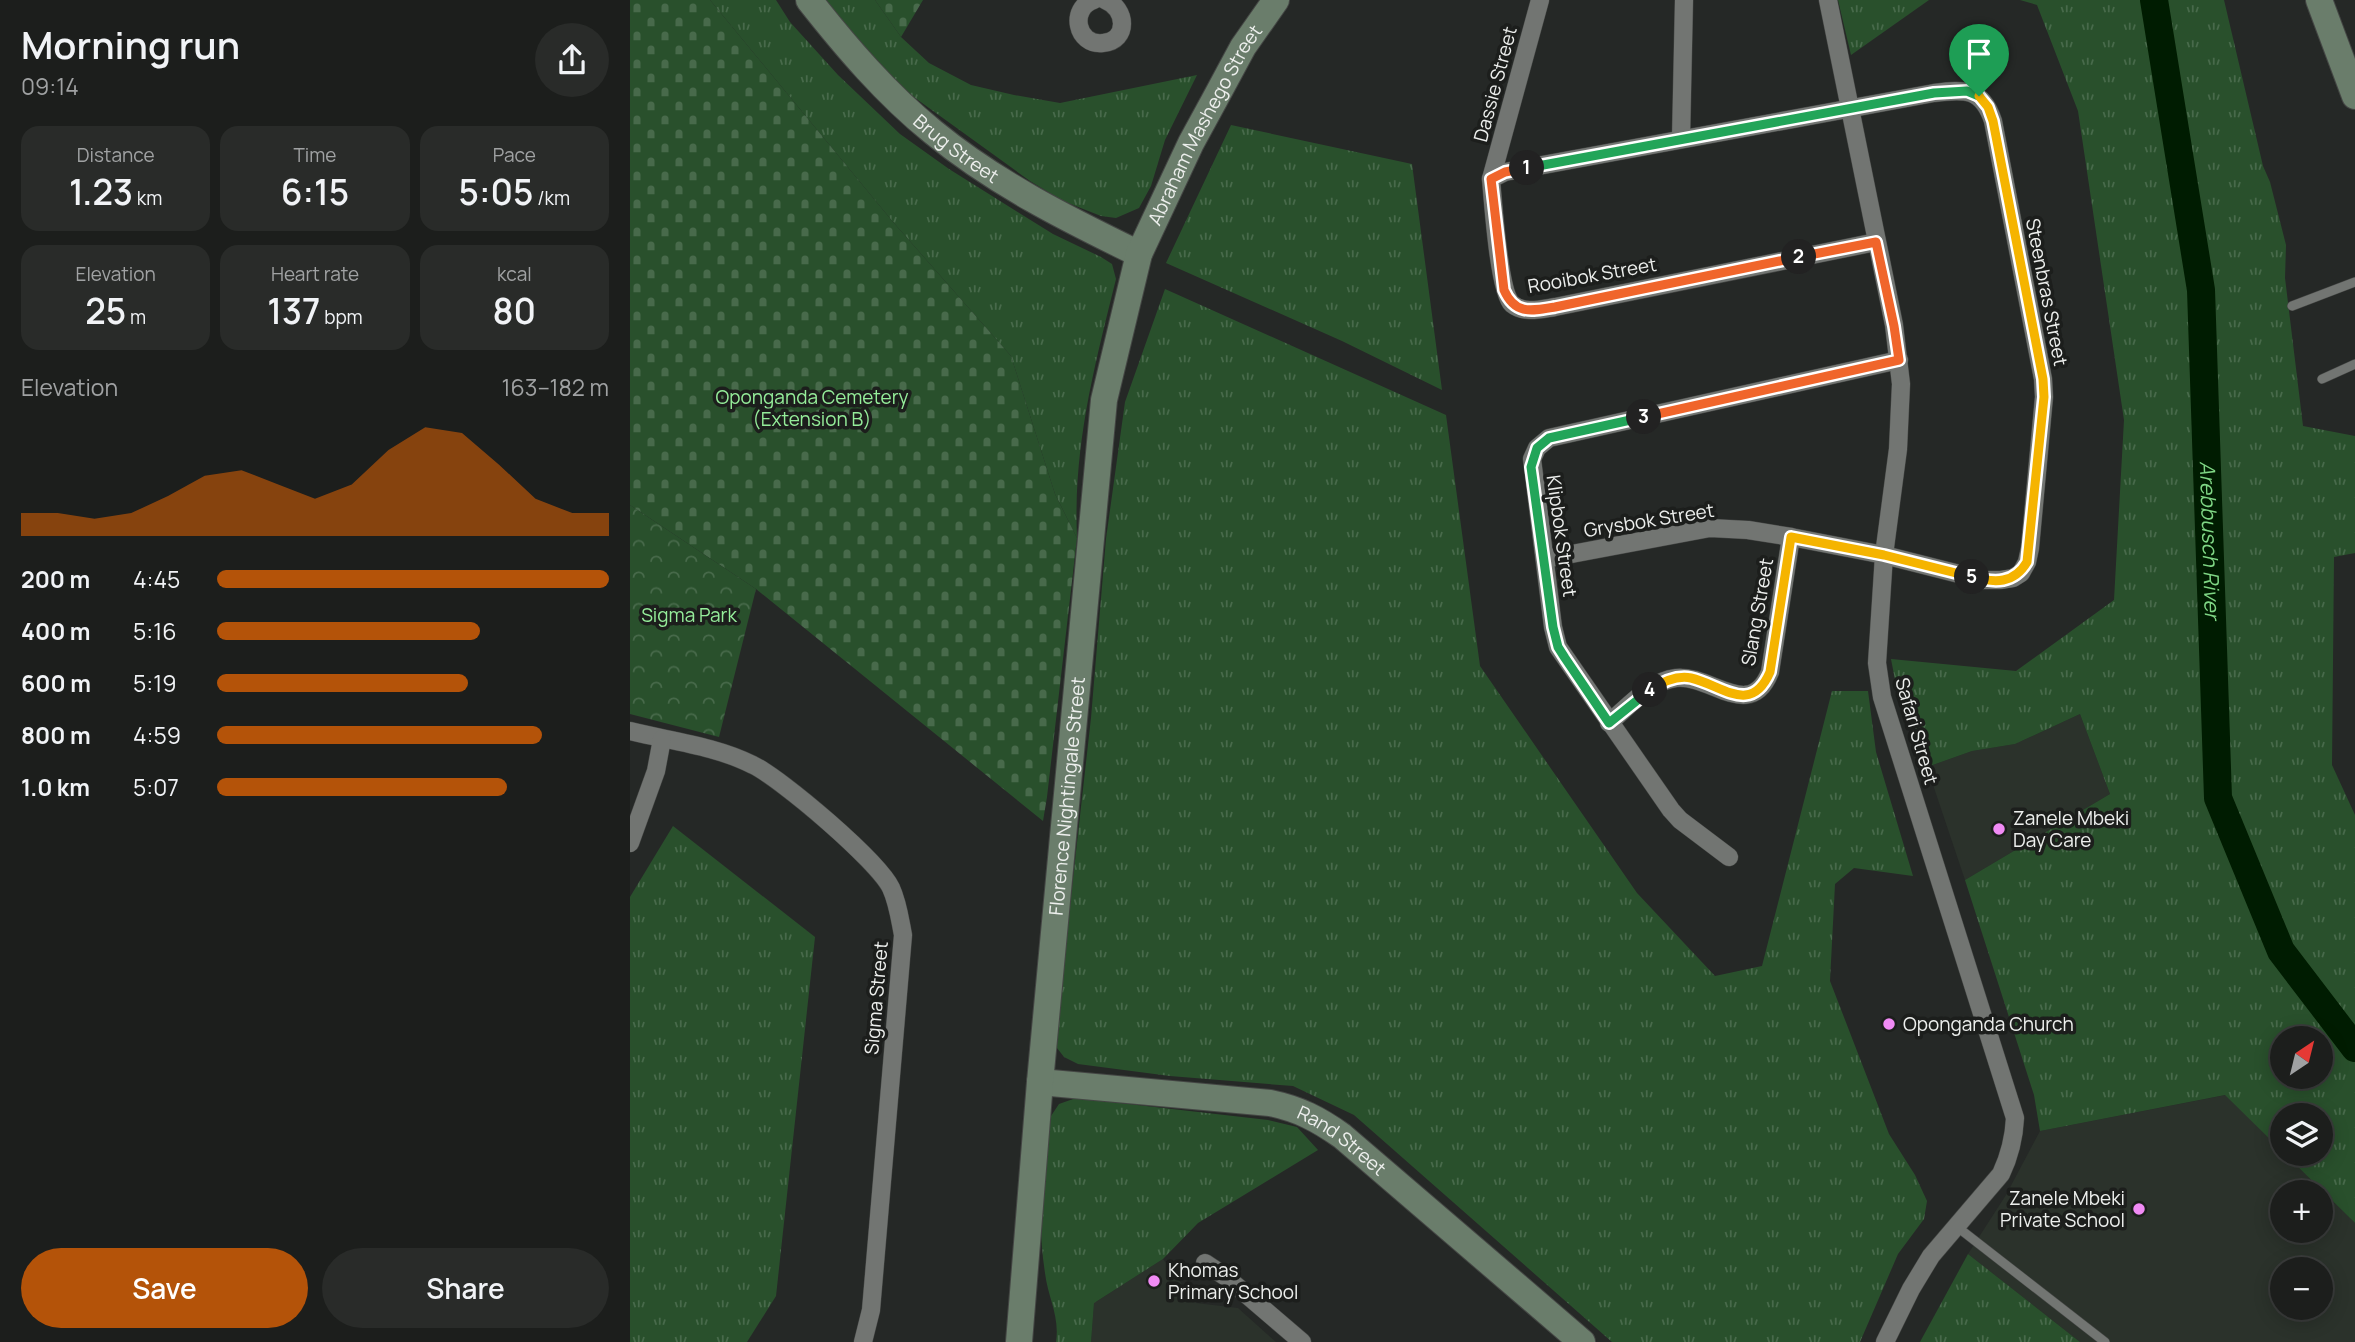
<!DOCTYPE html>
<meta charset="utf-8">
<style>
body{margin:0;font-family:Manrope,sans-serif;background:#292b29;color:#f1f3f6;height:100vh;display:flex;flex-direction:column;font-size:26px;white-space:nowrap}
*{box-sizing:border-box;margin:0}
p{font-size:23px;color:#a0a2a3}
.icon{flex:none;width:38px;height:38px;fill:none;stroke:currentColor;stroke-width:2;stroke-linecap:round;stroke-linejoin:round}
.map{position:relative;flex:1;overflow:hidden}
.sheet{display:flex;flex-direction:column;background:#1c1e1c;width:630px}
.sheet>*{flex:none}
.needle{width:46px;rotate:35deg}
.tools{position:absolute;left:1640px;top:1026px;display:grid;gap:14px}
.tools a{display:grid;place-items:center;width:63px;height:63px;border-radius:50%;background:#1c1e1c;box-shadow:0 4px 18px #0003,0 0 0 2px #3a3c3b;font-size:35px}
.pin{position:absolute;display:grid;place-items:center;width:60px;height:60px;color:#fff;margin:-72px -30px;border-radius:50% 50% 50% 0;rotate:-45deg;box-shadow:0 0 7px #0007}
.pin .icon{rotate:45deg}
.km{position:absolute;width:35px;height:35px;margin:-18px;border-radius:50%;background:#222;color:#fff;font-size:19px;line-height:35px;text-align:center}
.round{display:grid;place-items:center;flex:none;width:74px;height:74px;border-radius:37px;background:#292b29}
.overview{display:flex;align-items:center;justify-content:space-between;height:119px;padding:0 21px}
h1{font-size:38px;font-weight:600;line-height:52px}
.stats{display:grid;grid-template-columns:repeat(3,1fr);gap:10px;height:119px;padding:7px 21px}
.stats div{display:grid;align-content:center;border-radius:18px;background:#292b29;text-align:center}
.stats b{font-size:35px;font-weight:600}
.stats small{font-size:19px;font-weight:400}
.stats p{font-size:19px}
.chart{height:196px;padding:14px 21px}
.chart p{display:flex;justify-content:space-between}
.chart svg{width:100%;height:126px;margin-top:7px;fill:#b45309;opacity:.7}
.action{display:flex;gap:14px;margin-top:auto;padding:14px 21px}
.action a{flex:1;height:80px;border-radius:42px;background:#b45309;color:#fff;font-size:28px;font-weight:600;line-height:80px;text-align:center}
.action a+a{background:#292b29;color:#f1f3f6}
ul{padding:0 21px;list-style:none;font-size:23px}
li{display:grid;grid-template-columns:112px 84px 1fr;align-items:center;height:52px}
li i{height:18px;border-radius:9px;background:#b45309}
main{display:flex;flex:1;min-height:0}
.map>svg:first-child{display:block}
.built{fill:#2b322b;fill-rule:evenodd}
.grass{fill:url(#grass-tufts);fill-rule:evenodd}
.cemetery{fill:url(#cemetery-stones)}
.park{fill:url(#park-crowns)}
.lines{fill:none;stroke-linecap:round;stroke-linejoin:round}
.river{stroke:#001c01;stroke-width:28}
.lane-casing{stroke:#444644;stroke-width:10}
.street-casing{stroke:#444644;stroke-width:19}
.secondary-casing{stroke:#444644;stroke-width:28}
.lane{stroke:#727572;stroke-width:9}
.street{stroke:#727572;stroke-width:18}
.secondary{stroke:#6a7d6b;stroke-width:26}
.split-1-casing{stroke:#fff;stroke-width:14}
.split-2-casing{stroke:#fff;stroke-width:14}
.split-3-casing{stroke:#fff;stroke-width:14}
.split-4-casing{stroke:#fff;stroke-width:14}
.split-5-casing{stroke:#fff;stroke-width:14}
.split-6-casing{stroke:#fff;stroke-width:14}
.split-1{stroke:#22a559;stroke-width:9}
.split-2{stroke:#f0652b;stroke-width:9}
.split-3{stroke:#f0652b;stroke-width:9}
.split-4{stroke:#22a559;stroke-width:9}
.split-5{stroke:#f5b400;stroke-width:9}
.split-6{stroke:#f5b400;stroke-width:9}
.poi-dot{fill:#f18bf5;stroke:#1c1e1c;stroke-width:2.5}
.labels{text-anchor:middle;stroke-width:7;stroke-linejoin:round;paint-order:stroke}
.street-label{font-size:19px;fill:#edefed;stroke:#1c1e1c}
.park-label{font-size:19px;fill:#95ed9a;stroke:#1c1e1c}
.poi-label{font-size:19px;fill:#edefed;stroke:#1c1e1c;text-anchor:start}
.water-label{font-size:21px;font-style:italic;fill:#7fd785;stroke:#1c1e1c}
</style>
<main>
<section class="sheet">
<div class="overview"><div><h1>Morning run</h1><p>09:14</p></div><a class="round"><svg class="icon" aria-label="share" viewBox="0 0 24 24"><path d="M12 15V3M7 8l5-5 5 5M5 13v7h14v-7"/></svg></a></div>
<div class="stats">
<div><p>Distance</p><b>1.23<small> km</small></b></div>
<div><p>Time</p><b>6:15</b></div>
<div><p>Pace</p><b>5:05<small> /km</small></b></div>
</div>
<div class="stats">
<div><p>Elevation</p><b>25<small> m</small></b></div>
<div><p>Heart rate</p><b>137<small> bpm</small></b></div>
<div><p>kcal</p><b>80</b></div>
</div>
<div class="chart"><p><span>Elevation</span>163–182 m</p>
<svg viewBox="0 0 160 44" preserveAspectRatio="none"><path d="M0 44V36L10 36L20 38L30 36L40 30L50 23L60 21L70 26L80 31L90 26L100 14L110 6L120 8L130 19L140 31L150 36L160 36V44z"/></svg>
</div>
<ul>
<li><b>200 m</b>4:45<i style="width:100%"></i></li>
<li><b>400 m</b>5:16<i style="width:67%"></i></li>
<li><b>600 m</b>5:19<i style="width:64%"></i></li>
<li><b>800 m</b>4:59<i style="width:83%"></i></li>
<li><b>1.0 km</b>5:07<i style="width:74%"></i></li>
</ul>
<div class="action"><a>Save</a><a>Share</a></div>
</section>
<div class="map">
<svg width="1725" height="1342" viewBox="0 0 1725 1342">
<defs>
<pattern id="grass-tufts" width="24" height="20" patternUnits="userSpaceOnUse" patternTransform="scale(1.75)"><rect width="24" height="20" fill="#29502c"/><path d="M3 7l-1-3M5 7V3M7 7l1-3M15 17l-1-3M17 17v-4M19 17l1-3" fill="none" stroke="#486a4b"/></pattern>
<pattern id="cemetery-stones" width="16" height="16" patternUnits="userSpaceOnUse" patternTransform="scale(1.75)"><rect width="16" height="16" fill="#29502c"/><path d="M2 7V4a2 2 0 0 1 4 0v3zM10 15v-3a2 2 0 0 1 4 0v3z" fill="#486a4b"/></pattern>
<pattern id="park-crowns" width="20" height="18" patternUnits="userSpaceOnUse" patternTransform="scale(1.75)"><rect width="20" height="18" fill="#29502c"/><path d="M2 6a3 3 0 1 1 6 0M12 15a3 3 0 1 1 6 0" fill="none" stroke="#486a4b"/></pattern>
</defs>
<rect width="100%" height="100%" fill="#252826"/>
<!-- built -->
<g class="built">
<polygon points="1450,714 1480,794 1335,880 1297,767 1342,751 1385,744"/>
<path d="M1596 1095 1725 1223V1342H1450L1338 1254 1376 1195 1410 1131ZM1652 1192H1690V1230H1652ZM1652 1269H1690V1307H1652Z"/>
<polygon points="533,1259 566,1303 608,1308 646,1342 461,1342 464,1303"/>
</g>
<!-- grass -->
<g class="grass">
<path d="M80 0H146L160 22 208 75 270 134 319 169 423 234 471 257 482 264 486 279C464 368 443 446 447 538L425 494 381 356 263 222Z"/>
<polygon points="193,0 245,0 271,37 299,63 341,85 384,95 430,103 567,75 535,140 521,186 509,208 486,218 471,216 433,201 400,181 281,95 253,69"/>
<polygon points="1208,0 1299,0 1221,55"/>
<path d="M1390 0H1523L1570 291 1587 798 1571 290 1524 0H1594L1633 166 1640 182 1656 245 1655 278 1673 426 1725 436V553L1704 557 1702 765 1725 815V1223L1654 1153H1690V1115H1652V1151L1595 1095 1410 1131 1404 1095 1335 880 1480 794 1450 714 1385 744 1342 751 1297 767 1267 690 1261 659 1386 671 1484 600 1494 420 1448 111 1407 5ZM1652 1038H1690V1076H1652Z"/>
<polygon points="601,125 782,164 812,390 712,341 536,263"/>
<polygon points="535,289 816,415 850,666 1007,893 1085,976 1132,966 1202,691 1238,691 1246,752 1283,876 1224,868 1205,884 1200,981 1259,1134 1285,1175 1297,1201 1294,1219 1268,1254 1230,1342 982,1342 724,1115 663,1086 540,1076 448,1064 434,1057 427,1048 426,1030 461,718 476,539 495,402"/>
<polygon points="43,826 185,937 146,1296 117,1342 0,1342 0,897"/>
<path d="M446 1098 638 1120 667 1127 688 1150 568 1223 533 1259 464 1303 461 1342H426C430 1316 418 1298 415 1273 407 1221 411 1168 421 1116L429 1104Z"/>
<polygon points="1338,1254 1450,1342 1290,1342"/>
</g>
<!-- cemetery -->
<g class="cemetery">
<polygon points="0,0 80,0 263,222 381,356 425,494 447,538 417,797 413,821 126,589 0,505"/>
<polygon points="245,0 293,0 271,37"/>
</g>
<!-- park -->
<polygon class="park" points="0,505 126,589 89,737 0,714"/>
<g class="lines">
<!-- river -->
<path class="river" id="s1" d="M1524 0 1571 290 1588 798 1651 951 1725 1048"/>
<defs>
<g id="lane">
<polyline points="1662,306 1725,282"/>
<polyline points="1692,379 1725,364"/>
<polyline points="1326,1226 1475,1342"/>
</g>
<g id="street">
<path d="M464 0C439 8 446 46 473 43 499 41 497 8 475 0"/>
<path d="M1198 0 1264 325 1271 384 1268 449 1254 555 1247 663 1252 697 1385 1118C1384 1139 1380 1155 1371 1174L1301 1256 1281 1289 1255 1342"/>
<polyline points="1051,139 1054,0"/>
<polyline points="861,179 910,0"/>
<path d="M915 559 1080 528 1118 530 1161 537 1254 555 1353 580H1371L1383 578 1391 573 1397 562 1400 548 1414 397 1413 379 1363 121C1352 88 1335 89 1304 93L875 172 861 179C863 201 869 292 882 304 894 314 911 309 925 307L1246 242"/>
<path d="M979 723C998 707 1020 681 1046 678 1081 674 1120 722 1140 672L1161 537"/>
<path d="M0 731C40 741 86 746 123 765 152 779 248 861 261 888 268 903 270 920 273 935L241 1310 233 1342"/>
<polyline points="0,843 26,771 32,739"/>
<polyline points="1099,857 1050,820 1041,810 928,647 923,627 902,459 907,448 919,438 1269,360"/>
<polyline points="575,1263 596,1277 672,1342"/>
</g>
<g id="secondary">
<path id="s2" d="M179 0C216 47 256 94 303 132 365 183 437 219 509 254"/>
<polyline points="1689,0 1725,96"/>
<path id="s3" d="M410 1082 640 1103C669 1109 688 1119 712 1136L952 1342"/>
<path id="s4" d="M389 1342 410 1082 474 400 509 254 561 143 585 99 613 47 646 0"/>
</g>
</defs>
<!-- lane casing -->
<use href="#lane" class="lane-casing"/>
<!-- street casing -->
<use href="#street" class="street-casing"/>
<!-- secondary casing -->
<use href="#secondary" class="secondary-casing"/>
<!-- lane -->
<use href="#lane" class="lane"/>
<!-- street -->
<use href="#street" class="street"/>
<!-- secondary -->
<use href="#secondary" class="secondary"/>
</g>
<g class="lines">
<defs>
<polyline id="split-1" points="897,168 1304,93 1337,91 1349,96"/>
<path id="split-2" d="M897 168 875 172 861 179 874 290C885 315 901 311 925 307L1169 257"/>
<polyline id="split-3" points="1014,417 1269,360 1264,326 1246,242 1169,257"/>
<polyline id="split-4" points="1014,417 919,438 907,448 901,467 923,627 928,647 935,658 979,723 1020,690"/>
<path id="split-5" d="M1020 690C1032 682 1046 675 1061 678 1092 685 1121 716 1140 672L1161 537 1254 555 1342 577"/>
<path id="split-6" d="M1342 577C1365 583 1384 584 1397 562L1414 397 1413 379 1363 121 1358 107 1349 96"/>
</defs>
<!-- split-1 casing -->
<use href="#split-1" class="split-1-casing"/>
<!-- split-2 casing -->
<use href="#split-2" class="split-2-casing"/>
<!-- split-3 casing -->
<use href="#split-3" class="split-3-casing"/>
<!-- split-4 casing -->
<use href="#split-4" class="split-4-casing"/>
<!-- split-5 casing -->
<use href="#split-5" class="split-5-casing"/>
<!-- split-6 casing -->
<use href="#split-6" class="split-6-casing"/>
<!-- split-1 -->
<use href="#split-1" class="split-1"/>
<!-- split-2 -->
<use href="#split-2" class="split-2"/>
<!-- split-3 -->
<use href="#split-3" class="split-3"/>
<!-- split-4 -->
<use href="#split-4" class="split-4"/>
<!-- split-5 -->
<use href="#split-5" class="split-5"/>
<!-- split-6 -->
<use href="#split-6" class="split-6"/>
</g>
<!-- markers -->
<g class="poi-dot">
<circle cx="1369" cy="829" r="7"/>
<circle cx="1259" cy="1024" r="7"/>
<circle cx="1509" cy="1209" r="7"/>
<circle cx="524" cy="1281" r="7"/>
</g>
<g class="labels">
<!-- street labels -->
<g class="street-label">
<text transform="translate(865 84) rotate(-75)" y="7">Dassie Street</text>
<text dy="7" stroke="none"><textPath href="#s4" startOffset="1241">Abraham Mashego Street</textPath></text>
<text dy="7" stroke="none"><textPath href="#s2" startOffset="210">Brug Street</textPath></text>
<text transform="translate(962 275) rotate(-10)" y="7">Rooibok Street</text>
<text transform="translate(1417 292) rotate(79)" y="7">Steenbras Street</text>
<text transform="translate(1019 520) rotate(-9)" y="7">Grysbok Street</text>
<text transform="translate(932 536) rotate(82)" y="7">Klipbok Street</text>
<text transform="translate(1127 612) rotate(-80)" y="7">Slang Street</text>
<text transform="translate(1287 731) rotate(74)" y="7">Safari Street</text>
<text dy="7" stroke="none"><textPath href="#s4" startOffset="548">Florence Nightingale Street</textPath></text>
<text transform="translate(246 998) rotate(-85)" y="7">Sigma Street</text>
<text dy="7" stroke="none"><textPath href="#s3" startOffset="313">Rand Street</textPath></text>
</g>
<!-- park labels -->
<g class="park-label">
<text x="182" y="404">Oponganda Cemetery<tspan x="182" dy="22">(Extension B)</tspan></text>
<text x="59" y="622">Sigma Park</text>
</g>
<!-- poi labels -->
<g class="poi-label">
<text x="1383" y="825">Zanele Mbeki<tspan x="1383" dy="22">Day Care</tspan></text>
<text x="1273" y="1031">Oponganda Church</text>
<text x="1495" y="1205" text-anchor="end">Zanele Mbeki<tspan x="1495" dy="22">Private School</tspan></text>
<text x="538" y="1277">Khomas<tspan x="538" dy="22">Primary School</tspan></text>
</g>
<!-- water labels -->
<g class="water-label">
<text dy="7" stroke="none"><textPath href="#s1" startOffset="544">Arebbusch River</textPath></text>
</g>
</g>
</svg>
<div class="tools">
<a><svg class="needle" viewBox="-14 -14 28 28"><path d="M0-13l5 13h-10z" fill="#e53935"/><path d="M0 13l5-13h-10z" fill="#a0a2a3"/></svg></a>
<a><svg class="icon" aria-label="layers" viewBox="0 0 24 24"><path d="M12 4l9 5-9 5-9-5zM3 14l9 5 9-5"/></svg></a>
<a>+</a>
<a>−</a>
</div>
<div class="pin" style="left:1349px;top:96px;background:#1e9e55"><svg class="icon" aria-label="arrive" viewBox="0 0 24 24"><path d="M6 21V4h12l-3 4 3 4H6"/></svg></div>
<b class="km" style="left:897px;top:168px">1</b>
<b class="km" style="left:1169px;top:257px">2</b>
<b class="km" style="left:1014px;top:417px">3</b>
<b class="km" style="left:1020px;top:690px">4</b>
<b class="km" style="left:1342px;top:577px">5</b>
</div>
</main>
